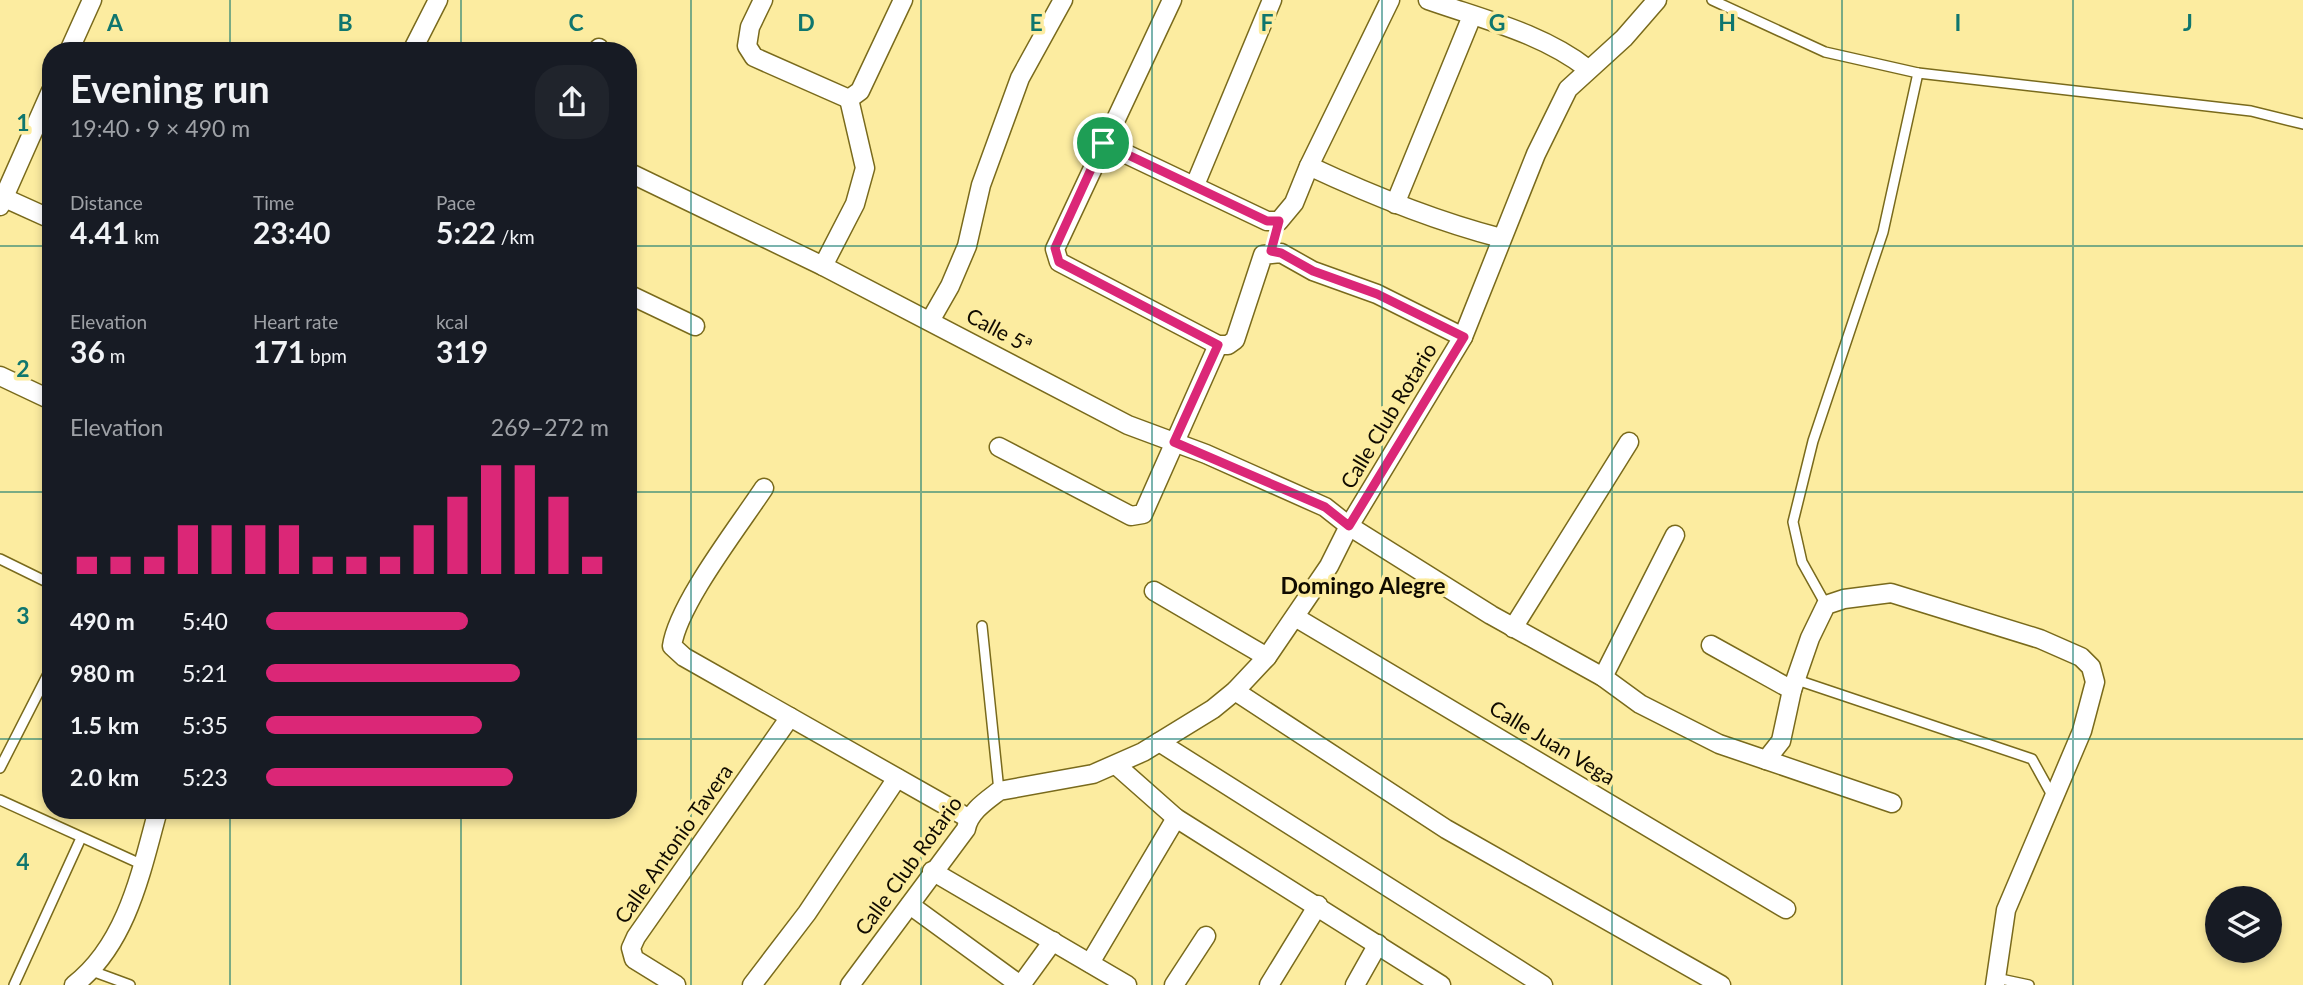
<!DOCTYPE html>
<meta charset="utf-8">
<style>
body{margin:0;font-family:Lato,sans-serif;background:#20242c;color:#f1f3f6;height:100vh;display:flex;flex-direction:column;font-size:26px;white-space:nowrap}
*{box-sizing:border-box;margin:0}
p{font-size:23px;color:#9ea1a6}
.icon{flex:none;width:38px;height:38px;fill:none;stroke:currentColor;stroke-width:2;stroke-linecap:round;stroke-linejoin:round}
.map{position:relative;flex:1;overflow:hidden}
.drawer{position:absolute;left:42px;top:42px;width:595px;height:777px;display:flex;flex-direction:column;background:#171b24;border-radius:28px;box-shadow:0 4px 10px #0003}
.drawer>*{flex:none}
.controls{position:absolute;left:2205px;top:886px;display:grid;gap:14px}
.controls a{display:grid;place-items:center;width:77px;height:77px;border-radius:50%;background:#171b24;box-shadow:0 4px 10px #0003;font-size:35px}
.pin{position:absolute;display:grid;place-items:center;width:60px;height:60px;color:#fff;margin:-30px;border:4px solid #fff;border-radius:50%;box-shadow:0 2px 7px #0007}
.round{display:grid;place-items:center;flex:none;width:74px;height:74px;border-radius:28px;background:#20242c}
.headline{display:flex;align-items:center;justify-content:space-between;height:119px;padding:0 28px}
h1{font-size:38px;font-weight:700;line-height:52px}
.figures{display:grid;grid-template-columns:repeat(3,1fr);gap:10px;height:119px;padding:7px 28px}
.figures div{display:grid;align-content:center}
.figures b{font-size:30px;font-weight:700}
.figures small{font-size:19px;font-weight:400}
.figures p{font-size:19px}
.chart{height:196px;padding:14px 28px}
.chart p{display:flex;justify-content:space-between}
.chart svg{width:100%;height:126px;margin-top:7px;stroke:#db2777;stroke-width:6}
ul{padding:0 28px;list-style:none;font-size:23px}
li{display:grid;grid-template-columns:112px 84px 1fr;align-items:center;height:52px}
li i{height:18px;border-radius:9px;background:#db2777}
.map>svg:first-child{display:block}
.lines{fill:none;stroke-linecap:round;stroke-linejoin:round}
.service-casing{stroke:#796a1c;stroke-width:12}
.minor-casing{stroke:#796a1c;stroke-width:21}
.service{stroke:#fff;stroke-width:9}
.minor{stroke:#fff;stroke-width:18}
.route-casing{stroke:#fff;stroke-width:14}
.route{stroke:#db2777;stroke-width:9}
.grid{fill:none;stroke:#0f766e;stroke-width:2;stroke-opacity:0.55}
.labels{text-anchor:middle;stroke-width:7;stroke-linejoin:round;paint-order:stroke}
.street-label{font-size:21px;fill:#100b00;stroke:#fceca0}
.neighbourhood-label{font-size:23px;font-weight:bold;fill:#100b00;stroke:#fceca0}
.grid-label{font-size:23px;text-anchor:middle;font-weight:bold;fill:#0f766e;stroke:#fceca0;stroke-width:7;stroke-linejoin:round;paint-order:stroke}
</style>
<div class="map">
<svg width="2303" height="985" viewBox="0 0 2303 985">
<rect width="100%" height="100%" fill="#fceca0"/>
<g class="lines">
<defs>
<g id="service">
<polyline points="1712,0 1825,52 1918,73 2251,111 2303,124"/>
<polyline points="0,559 51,584"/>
<polyline points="1826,605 1802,562 1793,522 1813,441 1883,232 1918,73"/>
<polyline points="982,626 999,791"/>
<polyline points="1797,680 2032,759 2053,797"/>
<polyline points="0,768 51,668"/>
<polyline points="0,800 143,865"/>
<polyline points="92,971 130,985"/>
<polyline points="1996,978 2029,985"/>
<polyline points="14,985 81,838"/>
</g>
<g id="minor">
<polyline points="763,0 750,27 747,46 754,57 849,99"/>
<polyline points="1172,0 1055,249 1059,262 1218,345 1228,345 1235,340 1263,255 1281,253 1313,271 1377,294 1463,337"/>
<path d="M1428 0C1482 19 1542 33 1588 69"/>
<polyline points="69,51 92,0"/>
<polyline points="412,51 438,0"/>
<polyline points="598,51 599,48"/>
<polyline points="849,99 860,91 903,0"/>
<polyline points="1103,143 1267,221 1279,221 1294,203 1309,166 1390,0"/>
<path d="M1309 166C1371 195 1435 221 1501 238"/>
<polyline points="628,172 823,266 1128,425 1206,454 1325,507 1349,526 1491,615 1603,677 1640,704 1719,744 1766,760 1781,741 1792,690 1711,645"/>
<polyline points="1195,185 1272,0"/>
<polyline points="0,196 51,219"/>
<polyline points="1395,204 1472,16"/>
<polyline points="0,206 51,91"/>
<polyline points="823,266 855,204 865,168 849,99"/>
<polyline points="628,294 695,326"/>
<polyline points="930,321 950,286 967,246 981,185 1020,78 1063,0"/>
<polyline points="0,376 51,400"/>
<polyline points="999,447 1131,516 1143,514 1218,345"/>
<path d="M764 488C739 526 678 604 672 646L684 657 968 818"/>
<polyline points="1154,591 1267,657"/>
<polyline points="1295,617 1786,909"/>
<polyline points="1513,628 1629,442"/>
<polyline points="1603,677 1675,535"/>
<polyline points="1792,690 1810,638 1826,605 1844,599 1891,593 2040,639 2081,657 2091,667 2095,682 2082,731 2006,910 1995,985"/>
<polyline points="1235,691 1446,829 1721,985"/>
<polyline points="1159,742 1543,985"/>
<polyline points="1766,760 1892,803"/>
<polyline points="1116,765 1176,818 1441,985"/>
<polyline points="932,871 1127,985"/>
<polyline points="910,905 1020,985"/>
<polyline points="1090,963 1176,818"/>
<path d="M74 985C127 944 141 872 158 810"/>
<polyline points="676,985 634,959 631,948 636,937 790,717"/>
<polyline points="752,985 807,913 897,778"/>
<path d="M850 985 966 829C969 812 986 801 999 791L1093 774 1143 752 1213 709 1235 691 1267 657 1329 566 1349 526 1463 337 1536 154 1568 89 1624 38 1657 0"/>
<polyline points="1021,985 1053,941"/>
<polyline points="1174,985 1206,936"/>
<polyline points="1269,985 1318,905"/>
<polyline points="1355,985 1378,944"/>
</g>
</defs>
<!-- service casing -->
<use href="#service" class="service-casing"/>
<!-- minor casing -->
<use href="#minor" class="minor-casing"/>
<!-- service -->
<use href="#service" class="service"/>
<!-- minor -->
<use href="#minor" class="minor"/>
</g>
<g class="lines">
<defs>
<polygon id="route" points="1103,143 1267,221 1279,221 1271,251 1281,253 1313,271 1377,294 1464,337 1349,526 1325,507 1174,442 1218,345 1059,262 1055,248"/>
</defs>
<!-- route casing -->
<use href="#route" class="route-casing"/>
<!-- route -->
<use href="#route" class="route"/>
</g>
<!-- grid -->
<path class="grid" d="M230 0V51M461 0V51M691 0V985M921 0V985M1152 0V985M1382 0V985M1612 0V985M1842 0V985M2073 0V985M0 246H51M628 246H2303M0 492H51M628 492H2303M0 739H51M628 739H2303M230 810V985M461 810V985"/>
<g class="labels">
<!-- street labels -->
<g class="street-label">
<text transform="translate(999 331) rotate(28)" y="7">Calle 5ª</text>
<text transform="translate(1389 416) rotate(-59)" y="7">Calle Club Rotario</text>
<text transform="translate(1552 743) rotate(31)" y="7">Calle Juan Vega</text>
<text transform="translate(674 844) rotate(-55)" y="7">Calle Antonio Tavera</text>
<text transform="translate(909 866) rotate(-54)" y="7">Calle Club Rotario</text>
</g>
<!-- neighbourhood labels -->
<g class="neighbourhood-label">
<text x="1363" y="594">Domingo Alegre</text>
</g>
</g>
<g class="grid-label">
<text x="115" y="31">A</text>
<text x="345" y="31">B</text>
<text x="576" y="31">C</text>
<text x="806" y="31">D</text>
<text x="1036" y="31">E</text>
<text x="1267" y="31">F</text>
<text x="1497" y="31">G</text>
<text x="1727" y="31">H</text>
<text x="1958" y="31">I</text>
<text x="2188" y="31">J</text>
<text x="23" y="131">1</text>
<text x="23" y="377">2</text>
<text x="23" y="624">3</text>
<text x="23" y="870">4</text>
</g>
</svg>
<div class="controls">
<a><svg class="icon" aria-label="layers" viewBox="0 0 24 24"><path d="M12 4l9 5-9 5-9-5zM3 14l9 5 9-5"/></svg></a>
</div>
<div class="pin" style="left:1103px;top:143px;background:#1e9e55"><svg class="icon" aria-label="arrive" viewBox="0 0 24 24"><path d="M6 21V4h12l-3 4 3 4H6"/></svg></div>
<section class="drawer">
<div class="headline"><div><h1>Evening run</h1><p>19:40 · 9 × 490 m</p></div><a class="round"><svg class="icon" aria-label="share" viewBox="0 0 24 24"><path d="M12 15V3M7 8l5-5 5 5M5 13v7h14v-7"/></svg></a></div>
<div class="figures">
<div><p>Distance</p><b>4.41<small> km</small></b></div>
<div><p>Time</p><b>23:40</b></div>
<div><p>Pace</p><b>5:22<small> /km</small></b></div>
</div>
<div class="figures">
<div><p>Elevation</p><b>36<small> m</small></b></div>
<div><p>Heart rate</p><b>171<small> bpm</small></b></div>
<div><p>kcal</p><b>319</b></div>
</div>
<div class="chart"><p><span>Elevation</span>269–272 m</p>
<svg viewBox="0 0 160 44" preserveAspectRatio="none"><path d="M5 44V38M15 44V38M25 44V38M35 44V27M45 44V27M55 44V27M65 44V27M75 44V38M85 44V38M95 44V38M105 44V27M115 44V17M125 44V6M135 44V6M145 44V17M155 44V38"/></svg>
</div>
<ul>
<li><b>490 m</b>5:40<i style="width:59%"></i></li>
<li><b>980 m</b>5:21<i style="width:74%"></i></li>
<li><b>1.5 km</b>5:35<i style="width:63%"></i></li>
<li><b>2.0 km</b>5:23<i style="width:72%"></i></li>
</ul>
</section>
</div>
